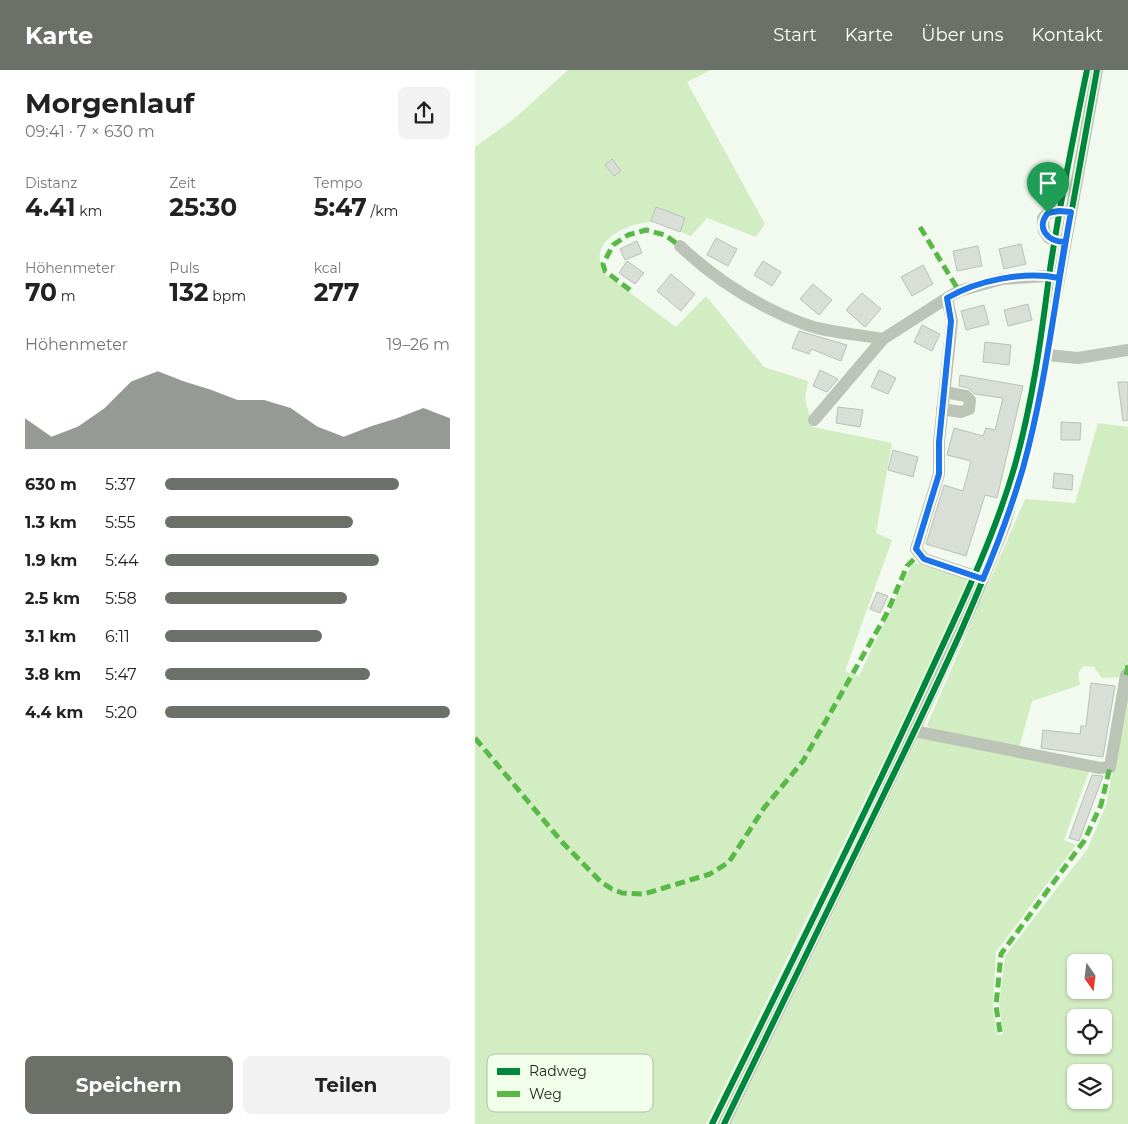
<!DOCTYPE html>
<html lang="de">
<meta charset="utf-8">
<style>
body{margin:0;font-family:Montserrat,sans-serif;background:#f2f2f2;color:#222;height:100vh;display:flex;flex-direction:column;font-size:19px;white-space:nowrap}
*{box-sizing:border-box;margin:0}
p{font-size:16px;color:#767676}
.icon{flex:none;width:28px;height:28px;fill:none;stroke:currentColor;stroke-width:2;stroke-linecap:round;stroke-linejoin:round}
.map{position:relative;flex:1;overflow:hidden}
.drawer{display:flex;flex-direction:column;background:#fff;width:475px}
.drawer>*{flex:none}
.needle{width:32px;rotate:166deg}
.tools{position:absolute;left:592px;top:884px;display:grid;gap:10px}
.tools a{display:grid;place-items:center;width:45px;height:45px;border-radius:8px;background:#fff;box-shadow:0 1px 4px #0004;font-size:25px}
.pin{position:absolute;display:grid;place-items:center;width:42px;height:42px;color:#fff;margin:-51px -21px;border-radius:50% 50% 50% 0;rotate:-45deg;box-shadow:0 0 5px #0007}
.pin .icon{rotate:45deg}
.round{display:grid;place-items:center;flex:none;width:52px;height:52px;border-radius:8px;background:#f2f2f2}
.summary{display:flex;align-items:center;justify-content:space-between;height:85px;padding:0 25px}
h1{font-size:28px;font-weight:700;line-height:38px}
.metrics{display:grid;grid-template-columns:repeat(3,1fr);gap:8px;height:85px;padding:5px 25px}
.metrics div{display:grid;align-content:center}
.metrics b{font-size:25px;font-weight:700}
.metrics small{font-size:14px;font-weight:400}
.metrics p{font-size:14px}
.chart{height:140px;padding:10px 25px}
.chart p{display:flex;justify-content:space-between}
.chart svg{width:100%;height:90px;margin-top:5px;fill:#6b7068;opacity:.7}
.button{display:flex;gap:10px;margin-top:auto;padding:10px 25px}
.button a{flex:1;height:58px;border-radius:8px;background:#6b7068;color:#fff;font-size:20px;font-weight:700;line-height:58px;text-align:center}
.button a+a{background:#f2f2f2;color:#222}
ul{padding:0 25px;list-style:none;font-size:16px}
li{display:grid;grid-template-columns:80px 60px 1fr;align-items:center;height:38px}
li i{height:12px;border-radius:6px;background:#6b7068}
header{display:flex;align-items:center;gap:30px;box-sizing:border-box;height:70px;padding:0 25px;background:#6b7068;color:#fff}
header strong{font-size:24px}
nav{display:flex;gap:28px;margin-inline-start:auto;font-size:18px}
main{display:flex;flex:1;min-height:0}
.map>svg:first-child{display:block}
.green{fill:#d3edc3;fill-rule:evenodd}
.building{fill:#d9dfd6;stroke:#bbc0b8}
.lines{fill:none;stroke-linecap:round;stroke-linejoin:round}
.minor{stroke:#bcc3b7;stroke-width:12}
.quiet{stroke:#58b947;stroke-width:5;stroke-dasharray:10 5;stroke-linecap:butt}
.cycleway-casing{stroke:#f1fee9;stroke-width:9}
.cycleway{stroke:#00873e;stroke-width:6}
.route-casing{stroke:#fff;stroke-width:10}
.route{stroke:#1a73e8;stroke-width:6}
.key{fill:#f1fee9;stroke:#b3bead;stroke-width:1}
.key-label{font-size:14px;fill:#232720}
</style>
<header>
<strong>Karte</strong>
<nav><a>Start</a><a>Karte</a><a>Über uns</a><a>Kontakt</a></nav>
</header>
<main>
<section class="drawer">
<div class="summary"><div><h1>Morgenlauf</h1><p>09:41 · 7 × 630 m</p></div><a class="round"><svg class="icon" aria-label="share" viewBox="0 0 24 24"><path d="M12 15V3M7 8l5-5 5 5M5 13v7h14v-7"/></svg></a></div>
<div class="metrics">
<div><p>Distanz</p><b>4.41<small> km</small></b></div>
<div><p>Zeit</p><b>25:30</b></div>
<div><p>Tempo</p><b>5:47<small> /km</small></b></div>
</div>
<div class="metrics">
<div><p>Höhenmeter</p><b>70<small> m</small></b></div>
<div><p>Puls</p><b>132<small> bpm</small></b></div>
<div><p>kcal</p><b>277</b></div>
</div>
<div class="chart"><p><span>Höhenmeter</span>19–26 m</p>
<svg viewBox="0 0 160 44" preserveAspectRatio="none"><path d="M0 44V29L10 38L20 33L30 24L40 11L50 6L60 11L70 15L80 20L90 20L100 24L110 33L120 38L130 33L140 29L150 24L160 29V44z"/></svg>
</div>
<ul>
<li><b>630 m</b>5:37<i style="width:82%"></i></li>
<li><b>1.3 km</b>5:55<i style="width:66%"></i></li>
<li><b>1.9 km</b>5:44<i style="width:75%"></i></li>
<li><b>2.5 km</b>5:58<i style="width:64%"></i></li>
<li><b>3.1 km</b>6:11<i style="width:55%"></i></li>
<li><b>3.8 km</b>5:47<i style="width:72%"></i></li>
<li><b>4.4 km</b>5:20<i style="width:100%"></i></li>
</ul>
<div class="button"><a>Speichern</a><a>Teilen</a></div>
</section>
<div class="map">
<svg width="653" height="1054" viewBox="0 0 653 1054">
<rect width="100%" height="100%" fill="#f2f9ee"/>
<!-- green -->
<g class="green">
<path d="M93 0H236L212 12 290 154 281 167 232 148 216 166C205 162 191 153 180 152 161 151 129 163 125 183 124 189 126 196 127 202L201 257 231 226 289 297 333 311 330 329 338 357 417 373 401 463 417 470 370 601 384 606 438 492 493 510 425 658 231 1054H0V77L40 48Z"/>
<polygon points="623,353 653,357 653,591 647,607 627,608 619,597 609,596 603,603 605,615 557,631 544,678 457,661 452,655 550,429 600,433"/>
<path d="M653 621V1054H256L443 668 615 699 589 770 601 775 521 882 518 938 522 965 528 964 524 935 530 886 613 778 631 735ZM601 892H629V920H601ZM601 948H629V975H601ZM601 1002H629V1030H601Z"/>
</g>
<!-- building -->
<g class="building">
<polygon points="137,89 146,101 139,106 130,95"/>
<polygon points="181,137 210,148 205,162 176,151"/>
<polygon points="241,168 262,179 253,196 232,185"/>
<polygon points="162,171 167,183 150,190 145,179"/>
<polygon points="546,174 551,194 529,199 524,179"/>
<polygon points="503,176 507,196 482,201 478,181"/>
<polygon points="152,191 169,203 160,214 144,203"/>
<polygon points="288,191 306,202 297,216 279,205"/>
<polygon points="448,195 458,214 437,226 426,207"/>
<polygon points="196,204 220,224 206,241 182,221"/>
<polygon points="338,214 357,230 344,245 325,229"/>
<polygon points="387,223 406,239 390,257 371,240"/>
<polygon points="553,234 557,250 533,256 529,240"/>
<polygon points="509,235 514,254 491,260 486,241"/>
<polygon points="447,255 465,264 457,281 439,272"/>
<polygon points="324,261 372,275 366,291 336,279 334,284 317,278"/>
<polygon points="510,272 536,275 534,295 508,292"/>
<polygon points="345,300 363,309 352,322 338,316"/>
<polygon points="404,300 421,308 413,324 396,317"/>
<polygon points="485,305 548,316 522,428 510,425 491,486 451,474 469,415 488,421 496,391 472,385 479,358 508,366 511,358 520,360 528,328 500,324 493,318 484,316"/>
<polygon points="643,312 653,312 653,350 648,351"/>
<polygon points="363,337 388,340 385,357 361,353"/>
<polygon points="586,352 606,353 605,370 586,370"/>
<polygon points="418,380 443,387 438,407 413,400"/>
<polygon points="579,403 598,405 597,420 578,418"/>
<polygon points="402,522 413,526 405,543 395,539"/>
<polygon points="616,613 640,616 628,687 566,678 568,660 605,664 606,656 611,656"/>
<polygon points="617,705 628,706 604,771 594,768"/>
</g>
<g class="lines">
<!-- minor -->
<g class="minor">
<path d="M590 172 574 168 569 161 568 148C576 139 584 141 596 142"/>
<path d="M205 176C241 210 286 238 332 255 355 263 383 264 408 269"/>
<polyline points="472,228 477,251 464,372 464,404 441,479 449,489 508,509"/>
<polyline points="572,285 603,288 653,280"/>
<polyline points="467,339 486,342 494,339 495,330 491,326 470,322"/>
<polyline points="339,350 408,269 472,228 484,221 527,209 574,206 584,208"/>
<polyline points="439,661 625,698 635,697 651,605"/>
<polyline points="249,1054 439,661 499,531 530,454 556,363 622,0"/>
</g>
<!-- quiet -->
<g class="quiet">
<polyline points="445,157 484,221"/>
<polyline points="155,220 130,201 128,194 138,175 153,165 171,160 190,165 205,176"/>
<polyline points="651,605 653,595"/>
<polyline points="0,668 87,772 126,812 137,819 147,823 169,824 235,804 254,792 289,738 328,691 411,545 432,496 443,485"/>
<polyline points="525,962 521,936 526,884 609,771 626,735 635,697"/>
</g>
<defs>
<g id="cycleway">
<polyline points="578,245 622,0"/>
<path d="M237 1054C308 910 380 766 447 620 480 548 518 472 540 395 557 334 566 270 574 206 584 137 598 68 612 0"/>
<path d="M249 1054C303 943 356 832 410 722 459 621 509 520 543 414"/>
</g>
</defs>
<!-- cycleway casing -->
<use href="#cycleway" class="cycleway-casing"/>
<!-- cycleway -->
<use href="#cycleway" class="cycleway"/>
</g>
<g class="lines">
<defs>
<path id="route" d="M573 143C560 158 573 172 590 172L584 208C549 201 503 210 472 228L476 251 464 372V404L441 479 449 489 508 509C523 473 537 436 548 398 571 315 580 227 596 142L584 141 573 143"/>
</defs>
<!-- route casing -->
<use href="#route" class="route-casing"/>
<!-- route -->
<use href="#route" class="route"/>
</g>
<!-- legend -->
<rect x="12" y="984" width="166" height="58" rx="8" class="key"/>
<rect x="22" y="998" width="23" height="7" fill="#00873e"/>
<rect x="22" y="1021" width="23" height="6" fill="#58b947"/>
<g class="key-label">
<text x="54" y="1006">Radweg</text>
<text x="54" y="1029">Weg</text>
</g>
</svg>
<div class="tools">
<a><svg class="needle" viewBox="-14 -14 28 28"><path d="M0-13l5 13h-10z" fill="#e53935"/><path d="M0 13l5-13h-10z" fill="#767676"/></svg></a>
<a><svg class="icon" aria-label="locate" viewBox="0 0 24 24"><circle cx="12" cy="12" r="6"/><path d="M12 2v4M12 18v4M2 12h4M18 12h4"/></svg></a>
<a><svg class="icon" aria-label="layers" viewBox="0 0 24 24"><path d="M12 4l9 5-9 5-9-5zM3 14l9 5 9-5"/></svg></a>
</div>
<div class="pin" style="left:573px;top:143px;background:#1e9e55"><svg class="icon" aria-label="arrive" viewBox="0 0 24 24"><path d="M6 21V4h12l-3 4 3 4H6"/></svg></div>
</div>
</main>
